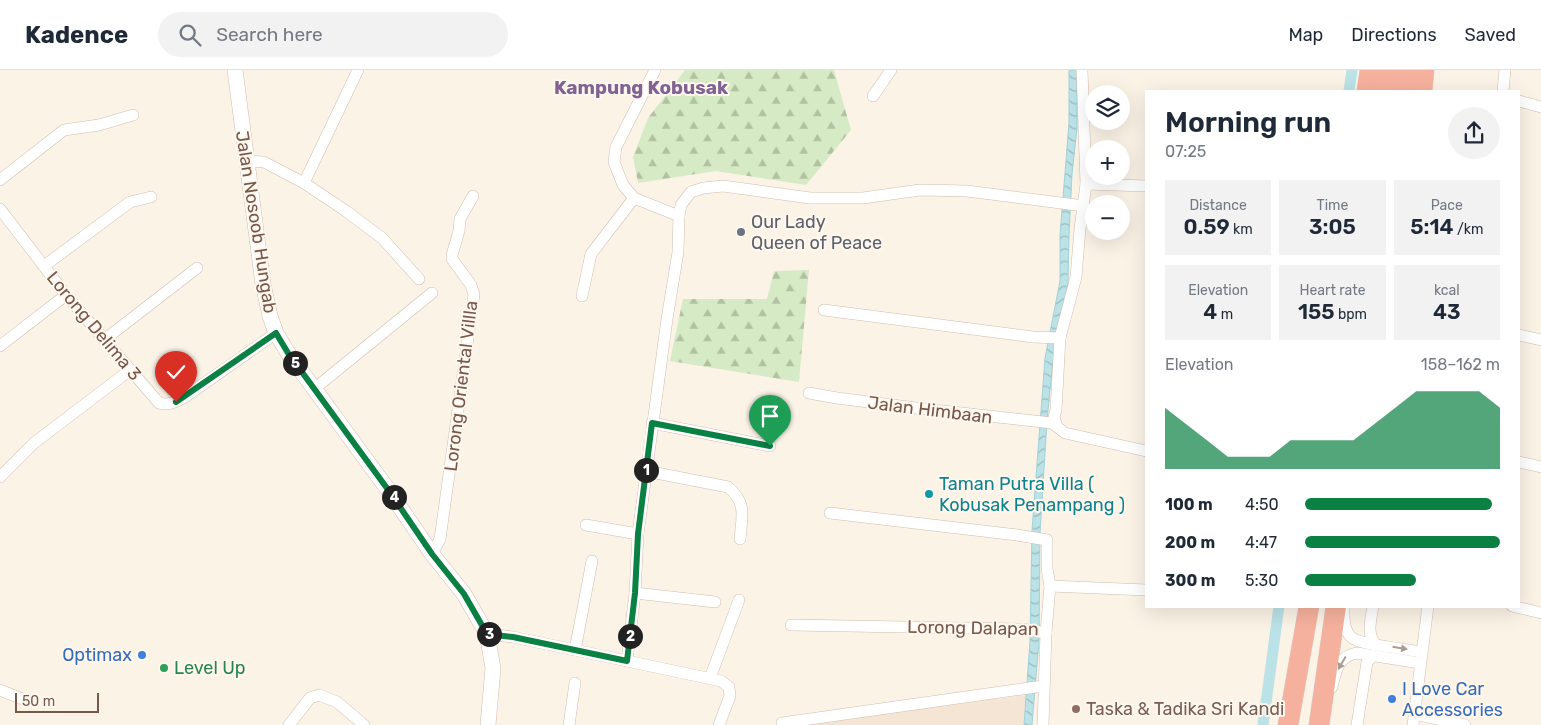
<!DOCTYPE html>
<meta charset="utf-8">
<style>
body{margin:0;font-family:Rubik,sans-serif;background:#f2f2f3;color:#1f2937;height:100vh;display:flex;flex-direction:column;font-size:19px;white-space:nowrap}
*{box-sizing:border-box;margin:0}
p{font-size:16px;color:#747a83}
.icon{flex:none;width:28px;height:28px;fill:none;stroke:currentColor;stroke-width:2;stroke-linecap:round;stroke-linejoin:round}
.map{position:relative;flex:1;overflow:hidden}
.side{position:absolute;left:1145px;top:20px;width:375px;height:518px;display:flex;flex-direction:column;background:#fff;border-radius:0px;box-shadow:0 5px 20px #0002}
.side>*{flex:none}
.fabs{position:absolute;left:1085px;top:15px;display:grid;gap:10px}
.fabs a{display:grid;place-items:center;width:45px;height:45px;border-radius:50%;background:#fff;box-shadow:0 5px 20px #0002;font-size:25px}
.scale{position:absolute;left:15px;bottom:12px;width:84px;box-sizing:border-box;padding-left:5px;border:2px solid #76594b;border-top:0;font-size:14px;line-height:18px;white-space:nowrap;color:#76594b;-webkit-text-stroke:4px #fff7ed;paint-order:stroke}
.pin{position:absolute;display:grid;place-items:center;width:42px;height:42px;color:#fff;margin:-51px -21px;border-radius:50% 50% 50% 0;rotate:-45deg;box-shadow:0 0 5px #0007}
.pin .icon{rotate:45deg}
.km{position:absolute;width:25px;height:25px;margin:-12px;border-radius:50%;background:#222;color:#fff;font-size:14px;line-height:25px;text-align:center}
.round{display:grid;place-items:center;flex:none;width:52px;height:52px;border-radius:26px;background:#f2f2f3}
.overview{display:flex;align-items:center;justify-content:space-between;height:85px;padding:0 20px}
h1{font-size:28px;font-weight:600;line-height:38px}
.figures{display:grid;grid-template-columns:repeat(3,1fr);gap:8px;height:85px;padding:5px 20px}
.figures div{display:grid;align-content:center;border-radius:0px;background:#f2f2f3;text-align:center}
.figures b{font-size:21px;font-weight:600}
.figures small{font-size:14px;font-weight:400}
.figures p{font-size:14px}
.chart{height:140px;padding:10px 20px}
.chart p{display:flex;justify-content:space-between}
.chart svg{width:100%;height:90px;margin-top:5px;fill:#0b8043;opacity:.7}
ul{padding:0 20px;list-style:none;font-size:16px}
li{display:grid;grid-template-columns:80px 60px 1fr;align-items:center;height:38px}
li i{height:12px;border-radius:6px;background:#0b8043}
header{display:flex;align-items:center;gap:30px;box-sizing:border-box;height:70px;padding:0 25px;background:#fff;border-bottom:1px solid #e0e1e3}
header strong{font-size:24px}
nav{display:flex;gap:28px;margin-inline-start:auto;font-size:18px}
.search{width:350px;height:45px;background:#f2f2f3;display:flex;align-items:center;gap:12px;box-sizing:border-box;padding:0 18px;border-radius:28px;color:#747a83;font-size:19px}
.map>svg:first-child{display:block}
.residential{fill:#f4e5d5}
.forest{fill:url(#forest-firs)}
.water{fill:url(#water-waves);stroke:#a1d2d8}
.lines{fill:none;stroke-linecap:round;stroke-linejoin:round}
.canal{stroke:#bbe2e6;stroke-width:11}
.street-casing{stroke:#d0bdaf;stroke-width:12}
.secondary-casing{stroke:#d3bcad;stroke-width:16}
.highway-casing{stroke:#d9d1cd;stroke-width:21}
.street{stroke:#fff;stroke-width:11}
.secondary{stroke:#fff;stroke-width:15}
.highway{stroke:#f6b19e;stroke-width:20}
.oneway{fill:#ad9b93}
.route-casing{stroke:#fff;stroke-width:10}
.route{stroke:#0b8043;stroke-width:6}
.worship-dot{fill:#6b7280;stroke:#fff7ed;stroke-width:2}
.culture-dot{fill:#0f9aa8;stroke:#fff7ed;stroke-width:2}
.shop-dot{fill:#3f7fe0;stroke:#fff7ed;stroke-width:2}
.leisure-dot{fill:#2e9e5b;stroke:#fff7ed;stroke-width:2}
.education-dot{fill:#8d6e63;stroke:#fff7ed;stroke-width:2}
.labels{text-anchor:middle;stroke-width:4;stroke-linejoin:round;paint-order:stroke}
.street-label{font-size:18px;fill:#76594b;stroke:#fff7ed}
.worship-label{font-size:18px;fill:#5b616d;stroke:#fff7ed;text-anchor:start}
.culture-label{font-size:18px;fill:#0d838f;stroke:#fff7ed;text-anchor:start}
.shop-label{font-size:18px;fill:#366cbe;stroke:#fff7ed;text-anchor:end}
.leisure-label{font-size:18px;fill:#27864d;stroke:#fff7ed;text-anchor:start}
.education-label{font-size:18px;fill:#785e54;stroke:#fff7ed;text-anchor:start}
.neighbourhood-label{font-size:19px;font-weight:bold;fill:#806392;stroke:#fff7ed}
</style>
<header>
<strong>Kadence</strong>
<div class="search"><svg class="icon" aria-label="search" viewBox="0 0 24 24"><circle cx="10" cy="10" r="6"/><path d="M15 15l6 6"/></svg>Search here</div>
<nav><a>Map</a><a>Directions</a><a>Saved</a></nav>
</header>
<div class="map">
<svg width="1541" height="655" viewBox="0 0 1541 655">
<defs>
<pattern id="forest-firs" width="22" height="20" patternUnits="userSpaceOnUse" patternTransform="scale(1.25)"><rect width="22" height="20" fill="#d6eac5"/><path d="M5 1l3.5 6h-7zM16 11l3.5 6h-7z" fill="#b2c1a2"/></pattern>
<pattern id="water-waves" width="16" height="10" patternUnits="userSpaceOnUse" patternTransform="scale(1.25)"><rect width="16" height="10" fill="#bbe2e6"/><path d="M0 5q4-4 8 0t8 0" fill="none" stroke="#9dbabc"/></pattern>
</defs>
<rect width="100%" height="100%" fill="#fcf3e7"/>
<!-- residential -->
<polygon class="residential" points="1026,625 1024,655 797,655"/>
<!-- forest -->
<g class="forest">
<polygon points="685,0 834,0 851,60 806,115 716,101 638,113 633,87 648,48"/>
<polygon points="809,200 799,312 670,291 683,229 767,229 774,201"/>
</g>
<!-- water -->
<polygon class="water" points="1069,0 1077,0 1077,58 1072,104 1069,165 1068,213 1053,290 1047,351 1040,463 1039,571 1032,655 1024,655 1030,571 1032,460 1045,288 1060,211 1060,165 1069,53"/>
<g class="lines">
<!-- canal -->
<g class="canal">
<polyline points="1349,21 1352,0"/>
<polyline points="1263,655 1279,536"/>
</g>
<defs>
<g id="street">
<polyline points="655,0 616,77 614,92 623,115 634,128 679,146"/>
<polyline points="1082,0 1086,114"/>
<polyline points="1503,21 1505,0"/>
<polyline points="873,26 891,0"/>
<polyline points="1519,31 1541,37"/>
<polyline points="247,91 264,92 304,113 346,141 382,168 419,209"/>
<polyline points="0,110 64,60 99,55 133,45"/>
<polyline points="304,113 358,0"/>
<path d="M0 139 66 225 159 333C168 336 176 332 185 327L276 263"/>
<polyline points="44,196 130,132 151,127"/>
<polyline points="582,226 591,184 634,128"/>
<polyline points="824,240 1033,267 1060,268"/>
<polyline points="1519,265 1541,270"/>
<polyline points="104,270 197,198"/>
<polyline points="0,276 66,225"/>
<polyline points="314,319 432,223"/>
<polyline points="809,323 837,328 916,338 1052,353 1065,363 1146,381"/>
<polyline points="652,353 770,376"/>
<polyline points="1056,354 1054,347 1056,340 1060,268 1076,207 1080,159 1086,114 1146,116"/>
<polyline points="1519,392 1541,397"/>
<path d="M646 401 728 417C747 433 742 446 740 469"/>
<polyline points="0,407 34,373 130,300"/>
<polyline points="830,443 1017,465 1047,470 1047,498 1050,516"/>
<polyline points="586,455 638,464"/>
<polyline points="432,484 440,469 474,225 471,215 452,189 452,185 459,161 460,149 473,126"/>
<polyline points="635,523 715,532"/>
<path d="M1344 536C1344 546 1343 559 1351 567 1359 575 1407 579 1421 582"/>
<path d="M1373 536C1371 550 1366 564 1376 575"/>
<polyline points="1512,536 1541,543"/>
<polyline points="791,555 1022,559 1046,563"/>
<polyline points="487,564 513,567 627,591 635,523 638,464 667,249 678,182 679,146 681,135 691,122 703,118 723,116 810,128 863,128 920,120 967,121 1084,136"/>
<polyline points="575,580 592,491"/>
<polyline points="627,591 721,611 729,617 730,626 719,655"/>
<polyline points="710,608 739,530"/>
<path d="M1332 617C1336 601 1338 586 1357 583L1420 593"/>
<polyline points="0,620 25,630"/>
<polyline points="1414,644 1465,655"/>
<polyline points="289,655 310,628 319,625 337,632 364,655"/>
<polyline points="569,655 575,613"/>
<polyline points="782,655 782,653 1043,616"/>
<polyline points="1043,655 1046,563 1050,516 1146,520"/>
<polyline points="1357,655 1367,592 1373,586"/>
<polyline points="1413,655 1428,536"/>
</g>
<polyline id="secondary" points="235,0 263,214 270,246 276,263 288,283 389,421 432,484 464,524 487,564 493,598 488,655"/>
<g id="highway">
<polyline points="1367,21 1370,0"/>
<polyline points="1384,21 1387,0"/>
<polyline points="1404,21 1407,0"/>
<polyline points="1422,21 1424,0"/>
<polyline points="1288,655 1309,536"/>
<polyline points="1319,655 1336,536"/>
</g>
</defs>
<!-- street casing -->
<use href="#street" class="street-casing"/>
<!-- secondary casing -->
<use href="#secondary" class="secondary-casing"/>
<!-- highway casing -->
<use href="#highway" class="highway-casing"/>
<!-- street -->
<use href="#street" class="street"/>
<!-- secondary -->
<use href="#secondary" class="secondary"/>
<!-- highway -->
<use href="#highway" class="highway"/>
</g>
<!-- one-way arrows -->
<defs><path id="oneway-solid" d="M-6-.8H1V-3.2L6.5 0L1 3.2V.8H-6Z" transform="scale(1.25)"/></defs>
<g class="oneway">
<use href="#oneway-solid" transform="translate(1400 578) rotate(9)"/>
<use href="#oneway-solid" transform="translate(1342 593) rotate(120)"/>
</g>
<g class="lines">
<defs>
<polyline id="route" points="176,332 276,263 288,283 389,421 432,484 464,524 487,564 513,567 627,591 635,523 638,464 652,353 770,376"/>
</defs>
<!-- route casing -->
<use href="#route" class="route-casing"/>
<!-- route -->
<use href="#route" class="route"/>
</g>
<!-- markers -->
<circle class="worship-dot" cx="741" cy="162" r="5"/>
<circle class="culture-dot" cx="929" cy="424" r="5"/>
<g class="shop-dot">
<circle cx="142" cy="585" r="5"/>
<circle cx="1392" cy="629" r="5"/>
</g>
<circle class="leisure-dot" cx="164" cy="598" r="5"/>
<circle class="education-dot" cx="1076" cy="639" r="5"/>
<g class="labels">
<!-- street labels -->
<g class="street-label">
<text transform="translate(256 152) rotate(81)" y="6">Jalan Nosoob Hungab</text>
<text transform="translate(94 256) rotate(50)" y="6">Lorong Delima 3</text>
<text transform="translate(461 316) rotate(-83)" y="6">Lorong Oriental Villla</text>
<text transform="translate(930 340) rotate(7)" y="6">Jalan Himbaan</text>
<text transform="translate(973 558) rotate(1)" y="6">Lorong Dalapan</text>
</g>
<!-- worship labels -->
<g class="worship-label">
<text x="751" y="158">Our Lady<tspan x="751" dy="21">Queen of Peace</tspan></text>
</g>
<!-- culture labels -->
<g class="culture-label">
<text x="939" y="420">Taman Putra Villa (<tspan x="939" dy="21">Kobusak Penampang )</tspan></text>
</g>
<!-- shop labels -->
<g class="shop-label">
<text x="132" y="591">Optimax</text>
<text x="1402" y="625" text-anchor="start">I Love Car<tspan x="1402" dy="21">Accessories</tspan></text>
</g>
<!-- leisure labels -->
<g class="leisure-label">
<text x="174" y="604">Level Up</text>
</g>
<!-- education labels -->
<g class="education-label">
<text x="1086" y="645">Taska &amp; Tadika Sri Kandi</text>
</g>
<!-- neighbourhood labels -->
<g class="neighbourhood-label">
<text x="641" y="24">Kampung Kobusak</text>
</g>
</g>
</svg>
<div class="fabs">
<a><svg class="icon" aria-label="layers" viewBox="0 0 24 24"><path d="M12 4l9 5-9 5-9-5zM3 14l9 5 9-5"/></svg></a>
<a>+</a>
<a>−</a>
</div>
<div class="scale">50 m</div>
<div class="pin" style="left:770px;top:376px;background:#1e9e55"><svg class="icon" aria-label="arrive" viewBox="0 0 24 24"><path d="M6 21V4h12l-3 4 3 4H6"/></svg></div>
<div class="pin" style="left:176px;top:332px;background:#d93025"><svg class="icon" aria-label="check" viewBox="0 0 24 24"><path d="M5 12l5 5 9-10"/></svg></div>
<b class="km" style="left:646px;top:400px">1</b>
<b class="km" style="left:630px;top:566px">2</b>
<b class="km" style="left:489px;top:564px">3</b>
<b class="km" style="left:394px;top:427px">4</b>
<b class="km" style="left:295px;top:293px">5</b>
<section class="side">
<div class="overview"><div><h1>Morning run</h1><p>07:25</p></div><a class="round"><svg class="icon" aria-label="share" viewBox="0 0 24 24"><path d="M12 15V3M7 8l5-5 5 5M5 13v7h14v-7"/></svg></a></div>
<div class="figures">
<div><p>Distance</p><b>0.59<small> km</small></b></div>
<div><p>Time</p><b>3:05</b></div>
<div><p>Pace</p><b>5:14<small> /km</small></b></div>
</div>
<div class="figures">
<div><p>Elevation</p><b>4<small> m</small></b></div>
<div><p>Heart rate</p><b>155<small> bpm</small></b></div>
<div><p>kcal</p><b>43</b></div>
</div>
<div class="chart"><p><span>Elevation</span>158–162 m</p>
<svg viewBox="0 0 160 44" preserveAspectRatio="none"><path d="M0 44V14L10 22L20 30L30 38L40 38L50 38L60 30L70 30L80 30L90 30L100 22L110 14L120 6L130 6L140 6L150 6L160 14V44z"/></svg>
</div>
<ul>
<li><b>100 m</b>4:50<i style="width:96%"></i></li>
<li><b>200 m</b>4:47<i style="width:100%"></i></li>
<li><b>300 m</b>5:30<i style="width:57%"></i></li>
</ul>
</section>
</div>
